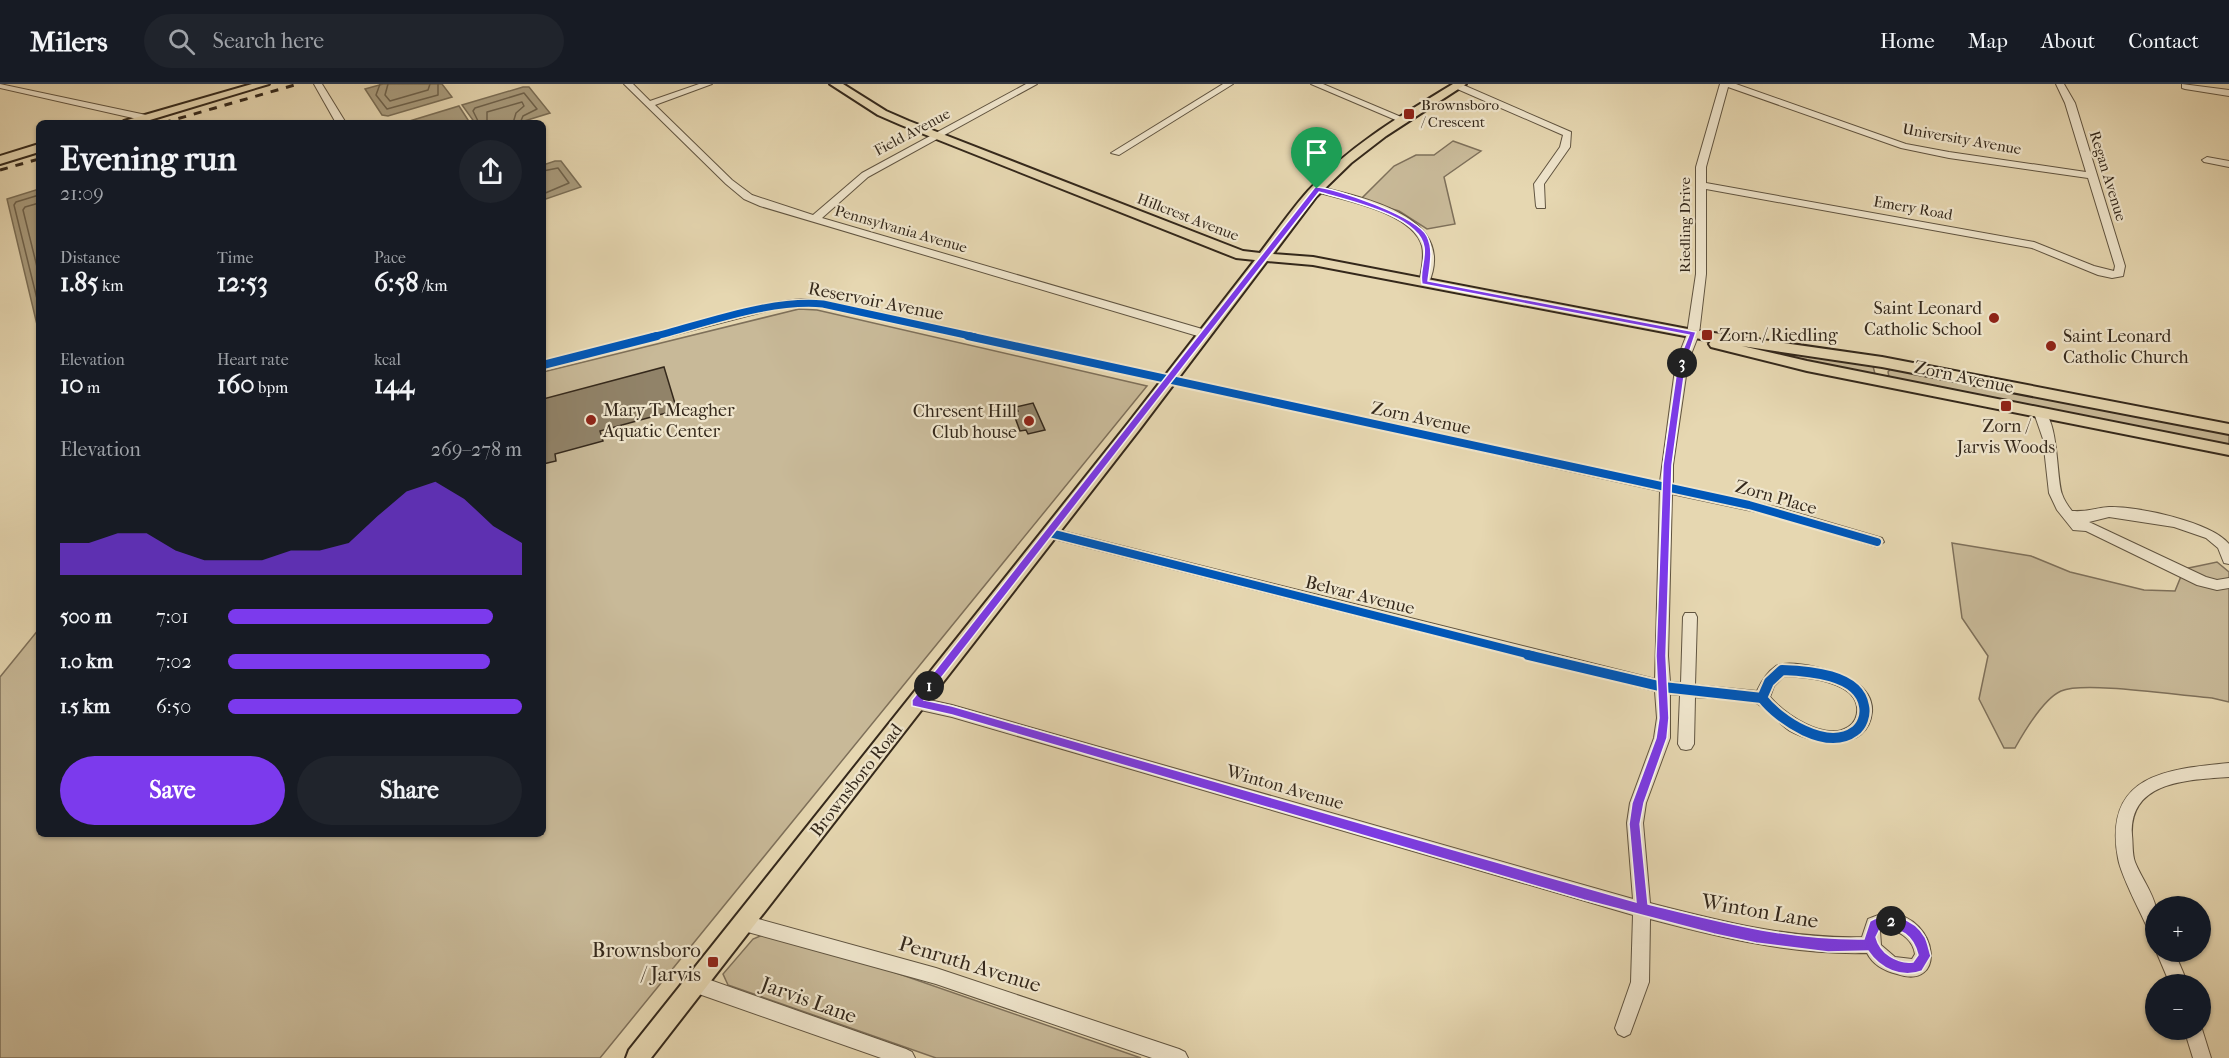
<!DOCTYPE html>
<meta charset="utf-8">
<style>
body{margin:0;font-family:"IM FELL French Canon",serif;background:#20242c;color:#f1f3f6;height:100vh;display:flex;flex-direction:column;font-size:22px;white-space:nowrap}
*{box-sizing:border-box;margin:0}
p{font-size:20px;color:#9ea1a6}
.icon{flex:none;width:33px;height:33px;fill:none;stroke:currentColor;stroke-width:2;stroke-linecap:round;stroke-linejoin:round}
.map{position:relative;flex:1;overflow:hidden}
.drawer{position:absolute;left:36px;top:36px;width:510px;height:717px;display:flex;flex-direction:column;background:#171b24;border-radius:9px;box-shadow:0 2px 4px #0004}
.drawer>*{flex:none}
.controls{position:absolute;left:2145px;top:812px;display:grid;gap:12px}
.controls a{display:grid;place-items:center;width:66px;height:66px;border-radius:50%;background:#171b24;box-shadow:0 2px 4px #0004;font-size:30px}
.pin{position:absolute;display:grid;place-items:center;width:51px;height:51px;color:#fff;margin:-62px -26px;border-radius:50% 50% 50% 0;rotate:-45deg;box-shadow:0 0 6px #0007}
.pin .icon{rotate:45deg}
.km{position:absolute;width:30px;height:30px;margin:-15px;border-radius:50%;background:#222;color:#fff;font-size:16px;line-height:30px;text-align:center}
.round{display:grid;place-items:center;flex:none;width:63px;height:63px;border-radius:32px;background:#20242c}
.head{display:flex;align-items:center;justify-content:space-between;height:102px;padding:0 24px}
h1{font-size:33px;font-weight:800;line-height:45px}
.stats{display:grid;grid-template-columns:repeat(3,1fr);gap:9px;height:102px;padding:6px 24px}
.stats div{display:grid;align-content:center}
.stats b{font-size:26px;font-weight:800}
.stats small{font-size:16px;font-weight:400}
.stats p{font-size:16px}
.chart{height:168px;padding:12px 24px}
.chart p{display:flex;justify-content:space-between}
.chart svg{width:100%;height:108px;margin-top:6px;fill:#7c3aed;opacity:.7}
.action{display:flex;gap:12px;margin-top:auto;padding:12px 24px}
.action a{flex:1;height:69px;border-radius:36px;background:#7c3aed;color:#fff;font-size:24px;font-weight:800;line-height:69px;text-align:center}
.action a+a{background:#20242c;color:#f1f3f6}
ul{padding:0 24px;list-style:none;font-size:20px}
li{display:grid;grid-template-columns:96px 72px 1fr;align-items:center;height:45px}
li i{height:15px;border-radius:8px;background:#7c3aed}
header{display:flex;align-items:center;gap:36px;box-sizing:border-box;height:84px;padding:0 30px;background:#171b24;border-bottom:2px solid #363941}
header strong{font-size:28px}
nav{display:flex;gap:33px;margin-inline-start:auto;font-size:21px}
.search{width:420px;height:54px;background:#20242c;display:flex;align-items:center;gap:15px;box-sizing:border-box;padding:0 21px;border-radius:33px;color:#9ea1a6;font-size:22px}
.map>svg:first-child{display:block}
.green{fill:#c8b998;stroke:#7e705a;stroke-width:1.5}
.water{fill:#a99c7e;stroke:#7a6e56;stroke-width:1.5}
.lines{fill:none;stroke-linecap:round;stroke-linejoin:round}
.shore{stroke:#6e624c;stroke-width:1.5}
.building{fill:#918369;stroke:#34281b;stroke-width:1.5}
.minor-casing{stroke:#605440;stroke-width:2}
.major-casing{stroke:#34281b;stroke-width:4}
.minor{fill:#efe5cc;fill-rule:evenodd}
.major{fill:#e6d7b1;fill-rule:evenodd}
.rail{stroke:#34281b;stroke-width:3;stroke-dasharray:8 8;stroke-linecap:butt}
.cycleway-far2-casing{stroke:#efe5cc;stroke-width:10}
.cycleway-far1-casing{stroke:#efe5cc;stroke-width:12}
.cycleway-casing{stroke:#efe5cc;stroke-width:14}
.cycleway-far2{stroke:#0057b8;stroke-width:7}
.cycleway-far1{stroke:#0057b8;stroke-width:8}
.cycleway{stroke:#0057b8;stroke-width:10}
.route{fill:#7c3aed;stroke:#fff;stroke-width:1.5;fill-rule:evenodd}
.poi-dot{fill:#8f2418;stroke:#efe5cc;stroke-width:2}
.labels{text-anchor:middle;stroke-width:4.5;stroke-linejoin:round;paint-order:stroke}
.far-poi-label{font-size:15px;fill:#34281b;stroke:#efe5cc;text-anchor:start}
.far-street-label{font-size:15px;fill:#34281b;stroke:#efe5cc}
.street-label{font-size:18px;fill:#34281b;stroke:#efe5cc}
.poi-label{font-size:18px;fill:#34281b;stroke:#efe5cc;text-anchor:start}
.near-street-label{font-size:21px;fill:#34281b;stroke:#efe5cc}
.near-poi-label{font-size:21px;fill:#34281b;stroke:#efe5cc;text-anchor:end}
</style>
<header>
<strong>Milers</strong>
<div class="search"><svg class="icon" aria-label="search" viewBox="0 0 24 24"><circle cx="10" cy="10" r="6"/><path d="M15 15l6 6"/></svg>Search here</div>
<nav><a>Home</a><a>Map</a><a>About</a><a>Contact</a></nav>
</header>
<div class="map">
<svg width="2229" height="974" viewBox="0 0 2229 974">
<rect width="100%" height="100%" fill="#e6d7b1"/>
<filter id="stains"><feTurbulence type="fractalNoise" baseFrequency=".00333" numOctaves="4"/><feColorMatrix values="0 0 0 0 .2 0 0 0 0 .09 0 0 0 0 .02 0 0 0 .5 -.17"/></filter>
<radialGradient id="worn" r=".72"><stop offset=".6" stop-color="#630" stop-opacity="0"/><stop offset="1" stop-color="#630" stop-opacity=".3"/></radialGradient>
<!-- green -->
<g class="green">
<polygon points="1453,57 1481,67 1444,93 1455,140 1427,145 1399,127 1360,116 1394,82 1416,71 1434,71"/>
<polygon points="799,225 817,226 1147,302 600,974 0,974 0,593 39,545 39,523 39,750 543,750 543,288"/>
<polygon points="1716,255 1873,282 1875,290 1800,277"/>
<polygon points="1891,284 2229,348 2229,363 1894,296 1889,293 1888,288"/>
<path d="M1952 459 2031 472 2070 488 2144 506 2175 507 2184 485 2217 478 2229 488V618L2212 614C2181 612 2085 597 2061 607 2043 615 2024 648 2015 664H2004L1979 615 1988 572 1962 534Z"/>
<polygon points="765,850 856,875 1141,974 936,974 728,901 723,890 753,855"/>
</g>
<!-- water -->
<g class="water">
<polygon points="383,0 442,0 452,13 388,32 382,31 365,5"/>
<polygon points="523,3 529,3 550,29 518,39 475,39 462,21"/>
<polygon points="459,22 470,39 403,39"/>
<polygon points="555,77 561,77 581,103 543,116 543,81"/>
<polygon points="39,105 39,249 7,115"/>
</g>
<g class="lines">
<!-- shore -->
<g class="shore">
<polyline points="380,0 376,11 387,25 438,11 438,0"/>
<polyline points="388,0 385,11 390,17 428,6 430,0"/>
<polyline points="479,39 473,27 475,24 524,9 537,25 523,32 520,39"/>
<polyline points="487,39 487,28 522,18 524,22 516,29 513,39"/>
<polyline points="543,87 558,84 569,99 543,110"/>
<polyline points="39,111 16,118 14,121 39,223"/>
<polyline points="39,119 25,123 23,126 39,191"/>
</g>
</g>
<!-- building -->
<g class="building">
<polygon points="664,283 677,326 600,347 603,357 555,370 556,377 543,380 543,315"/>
<polygon points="1033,319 1045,346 1028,350 1026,346 1020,347 1013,328 1018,327 1016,323"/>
</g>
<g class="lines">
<defs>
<g id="minor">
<polygon points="0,0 146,31 151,34 146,37 0,4"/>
<polygon points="314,0 322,0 346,39 336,39"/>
<polygon points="624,0 633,0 650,17 699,0 712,0 655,21 732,96 752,111 813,131 862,89 1026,0 1037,0 868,93 822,134 1209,247 1211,250 1205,254 1201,253 760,122 744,115 726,100"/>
<polygon points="1223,0 1233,0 1119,71 1111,69"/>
<polygon points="1311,0 1323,0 1406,35 1398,37"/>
<polygon points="1455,0 1461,0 1571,48 1570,63 1544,100 1545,124 1537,124 1536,122 1534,100 1560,63 1563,51 1455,4"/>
<path d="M1720 0H1736L1906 60 1949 68 2086 88 2065 19 2056 0H2064L2075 19 2125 182 2123 192 2112 194 2098 191 2032 164 1706 105V190L1699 250 1688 278 1673 381V401L1780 424 1882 454 1884 458 1877 463 1780 433 1672 410 1668 572 1670 598 1681 599 1683 533 1685 529H1695L1697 533 1695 601 1757 607C1761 598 1767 588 1776 582 1792 574 1841 588 1855 598 1865 604 1873 615 1872 628 1868 669 1815 661 1790 647 1778 639 1768 626 1758 620 1751 616 1706 614 1695 613L1694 660 1691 665 1686 666 1681 665 1678 660 1680 611 1670 610V654L1646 719 1643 739 1650 819C1720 837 1789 855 1862 853L1868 835C1874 833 1883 828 1890 829 1939 834 1947 907 1897 890 1885 887 1873 881 1867 869 1792 871 1722 854 1650 835L1649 898 1630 950 1624 953 1618 950 1615 944 1631 898 1633 831 952 633 916 625 911 623 909 619 911 615 916 613 952 621 1633 815 1627 739 1630 719 1654 654 1657 634 1655 607 1050 454 1043 449 1050 444 1655 595 1660 407 823 223 801 221 778 224 543 285V277L778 218 801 215 823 217 1660 398 1676 278 1687 250 1696 190V83ZM1728 3 1901 64 1949 74 2088 94 2115 182 2114 187 2094 182 2034 158 1706 99V83ZM1784 592C1805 593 1854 597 1857 623 1858 631 1855 639 1848 643 1824 658 1785 630 1770 613L1774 602ZM1888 844C1901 848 1913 856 1915 870L1912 875 1895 873 1881 861 1880 847Z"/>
<polygon points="2182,0 2229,6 2229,12 2185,5 2182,4"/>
<polygon points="2207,73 2229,77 2229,83 2204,78 2202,76"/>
<path d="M1317 102C1364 114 1459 132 1428 201H1420L1419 199C1421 187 1425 174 1422 162 1413 128 1343 116 1313 107V103Z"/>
<path d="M2040 325C2059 331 2056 393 2062 410 2064 416 2068 422 2072 427 2089 428 2094 424 2109 423 2137 422 2212 438 2229 460V480L2224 479 2218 464 2206 454 2174 443 2109 433 2089 438 2206 493 2217 496 2229 494V504L2217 506 2197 501 2086 447 2073 446 2057 426 2049 409 2043 355 2034 329Z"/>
<path d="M2229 679V693C2190 696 2129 696 2132 751 2133 759 2132 770 2135 778 2141 793 2153 809 2156 824 2157 833 2156 843 2156 852L2150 850C2142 830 2121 793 2118 774 2103 691 2166 685 2229 679Z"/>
<polygon points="744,831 936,884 1179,965 1185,968 1188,974 1152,974 936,900 744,847 738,845 736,839 738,833"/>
<polygon points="2156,867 2174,867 2188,900 2170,900"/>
<polygon points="696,891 906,965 912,968 915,974 881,974 696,909 690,906 687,900 690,894"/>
<polygon points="2200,942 2202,945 2211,974 2193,974 2184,945 2200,945"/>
</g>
<g id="major">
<polygon points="252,0 269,0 140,39 122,39 124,37"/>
<path d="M830 0H843L886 27 909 37 1243 167 1260 169C1276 148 1291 126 1308 107 1349 62 1402 31 1453 0H1466L1386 52 1351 79 1316 113 1273 170 1313 173 1693 246 1882 273 2229 340V350L1882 283 1742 262 1807 277 2229 361V371L1807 287 1711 263 1709 260 1711 257 1313 181 1267 177 1139 346 651 974H626L629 966 1129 338 1255 176 1236 174 901 41 878 31Z"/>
<polygon points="39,60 39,68 0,80 0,72"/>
</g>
</defs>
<!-- minor casing -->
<use href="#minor" class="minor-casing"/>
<!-- major casing -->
<use href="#major" class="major-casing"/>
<!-- minor -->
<use href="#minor" class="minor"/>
<!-- major -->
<use href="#major" class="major"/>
<!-- rail -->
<g class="rail">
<polyline points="163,39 298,0"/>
<polyline points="0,86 39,75"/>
</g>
<defs>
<path id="cycleway-far2" d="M652 253C704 240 769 215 823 220L975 253"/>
<g id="cycleway-far1">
<polyline points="968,252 1749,421 1877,458"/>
<polyline points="543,281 657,252"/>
<polyline points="1050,449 1534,572"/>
</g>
<g id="cycleway">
<polyline points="1528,571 1663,603 1762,614"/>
<path d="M1782 586C1808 587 1859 590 1864 622 1866 631 1862 642 1855 647 1827 668 1779 636 1762 614L1769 598Z"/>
</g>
</defs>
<!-- cycleway-far2 casing -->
<use href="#cycleway-far2" class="cycleway-far2-casing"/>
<!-- cycleway-far1 casing -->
<use href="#cycleway-far1" class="cycleway-far1-casing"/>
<!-- cycleway casing -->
<use href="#cycleway" class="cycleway-casing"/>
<!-- cycleway-far2 -->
<use href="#cycleway-far2" class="cycleway-far2"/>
<!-- cycleway-far1 -->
<use href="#cycleway-far1" class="cycleway-far1"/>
<!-- cycleway -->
<use href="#cycleway" class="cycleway"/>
</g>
<!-- route -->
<path class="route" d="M1315 103C1335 103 1418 133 1427 152 1434 166 1430 181 1428 197L1696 248 1686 278 1672 381 1666 572 1669 634 1667 654 1644 719 1640 740 1648 820C1721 838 1788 856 1864 855L1870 837C1889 826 1914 834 1925 853 1928 859 1929 866 1931 872L1922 887C1902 895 1880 885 1868 867L1828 868 1756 859 1714 850 1584 816 952 631 912 622V616ZM1319 108C1345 116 1419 131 1424 163 1426 175 1419 188 1422 200L1689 251 1678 278 1663 381 1656 572 1659 634 1656 654 1632 719 1629 740 1636 818 952 622 924 616ZM1881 843C1901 844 1913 851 1918 871L1913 878C1897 880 1880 869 1876 853Z"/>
<!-- markers -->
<g class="poi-dot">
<rect x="1403" y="24" width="12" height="12" rx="3"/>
<circle cx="1994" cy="234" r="6"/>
<rect x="1701" y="245" width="12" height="12" rx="3"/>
<circle cx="2051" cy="262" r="6"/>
<rect x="2000" y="316" width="12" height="12" rx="3"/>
<circle cx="591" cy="336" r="6"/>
<circle cx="1029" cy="337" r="6"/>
<rect x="707" y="872" width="12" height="12" rx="3"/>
</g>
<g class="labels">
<!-- far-poi labels -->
<g class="far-poi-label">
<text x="1421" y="26">Brownsboro<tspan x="1421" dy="17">/ Crescent</tspan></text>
</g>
<!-- far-street labels -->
<g class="far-street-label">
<text transform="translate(912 48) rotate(-28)" y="5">Field Avenue</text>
<text transform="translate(1962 55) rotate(10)" y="5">University Avenue</text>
<text transform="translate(2108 92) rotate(73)" y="5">Regan Avenue</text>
<text transform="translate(1913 124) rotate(10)" y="5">Emery Road</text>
<text transform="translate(1188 133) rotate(21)" y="5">Hillcrest Avenue</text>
<text transform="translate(1685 141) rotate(-90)" y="5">Riedling Drive</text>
<text transform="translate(901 145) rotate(16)" y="5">Pennsylvania Avenue</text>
</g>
<!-- street labels -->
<g class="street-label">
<text transform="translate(876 217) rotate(11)" y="6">Reservoir Avenue</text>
<text transform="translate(1964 293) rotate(12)" y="6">Zorn Avenue</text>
<text transform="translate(1421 334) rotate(12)" y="6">Zorn Avenue</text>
<text transform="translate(1776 413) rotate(16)" y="6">Zorn Place</text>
<text transform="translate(1360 511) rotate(14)" y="6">Belvar Avenue</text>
<text transform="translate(856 696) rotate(-52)" y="6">Brownsboro Road</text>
<text transform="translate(1285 703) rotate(16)" y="6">Winton Avenue</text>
</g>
<!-- poi labels -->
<g class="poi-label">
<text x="1982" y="230" text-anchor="end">Saint Leonard<tspan x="1982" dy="21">Catholic School</tspan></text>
<text x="1719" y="257">Zorn / Riedling</text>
<text x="2063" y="258">Saint Leonard<tspan x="2063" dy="21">Catholic Church</tspan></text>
<text x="603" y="332">Mary T Meagher<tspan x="603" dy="21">Aquatic Center</tspan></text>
<text x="1017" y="333" text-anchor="end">Chresent Hill<tspan x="1017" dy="21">Club house</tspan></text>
<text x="2006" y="348" text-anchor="middle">Zorn /<tspan x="2006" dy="21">Jarvis Woods</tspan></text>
</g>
<!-- near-street labels -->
<g class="near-street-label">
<text transform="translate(1760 827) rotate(10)" y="7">Winton Lane</text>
<text transform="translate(970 880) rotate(17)" y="7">Penruth Avenue</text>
<text transform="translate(809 916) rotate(20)" y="7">Jarvis Lane</text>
</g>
<!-- near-poi labels -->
<g class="near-poi-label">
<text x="701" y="873">Brownsboro<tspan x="701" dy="24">/ Jarvis</tspan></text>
</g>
</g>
<rect width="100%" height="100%" filter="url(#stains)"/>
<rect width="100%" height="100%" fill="url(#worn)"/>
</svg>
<div class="controls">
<a>+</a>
<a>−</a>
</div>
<div class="pin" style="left:1317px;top:105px;background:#1e9e55"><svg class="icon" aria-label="arrive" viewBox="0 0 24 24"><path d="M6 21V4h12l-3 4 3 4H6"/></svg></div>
<b class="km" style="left:929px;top:602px">1</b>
<b class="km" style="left:1891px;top:837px">2</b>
<b class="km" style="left:1682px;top:279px">3</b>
<section class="drawer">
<div class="head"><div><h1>Evening run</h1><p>21:09</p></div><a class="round"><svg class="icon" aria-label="share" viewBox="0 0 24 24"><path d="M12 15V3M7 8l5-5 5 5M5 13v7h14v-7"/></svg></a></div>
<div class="stats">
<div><p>Distance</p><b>1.85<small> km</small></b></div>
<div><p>Time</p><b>12:53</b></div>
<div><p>Pace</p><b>6:58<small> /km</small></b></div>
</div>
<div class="stats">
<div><p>Elevation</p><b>10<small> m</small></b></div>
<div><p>Heart rate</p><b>160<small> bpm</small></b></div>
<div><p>kcal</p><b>144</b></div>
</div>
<div class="chart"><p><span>Elevation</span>269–278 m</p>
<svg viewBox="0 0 160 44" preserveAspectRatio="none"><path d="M0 44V31L10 31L20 27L30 27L40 34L50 38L60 38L70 38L80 34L90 34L100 31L110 20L120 10L130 6L140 13L150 24L160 31V44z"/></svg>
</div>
<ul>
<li><b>500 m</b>7:01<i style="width:90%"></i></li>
<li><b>1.0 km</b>7:02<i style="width:89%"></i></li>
<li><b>1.5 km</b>6:50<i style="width:100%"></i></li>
</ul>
<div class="action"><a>Save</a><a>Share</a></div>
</section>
</div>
